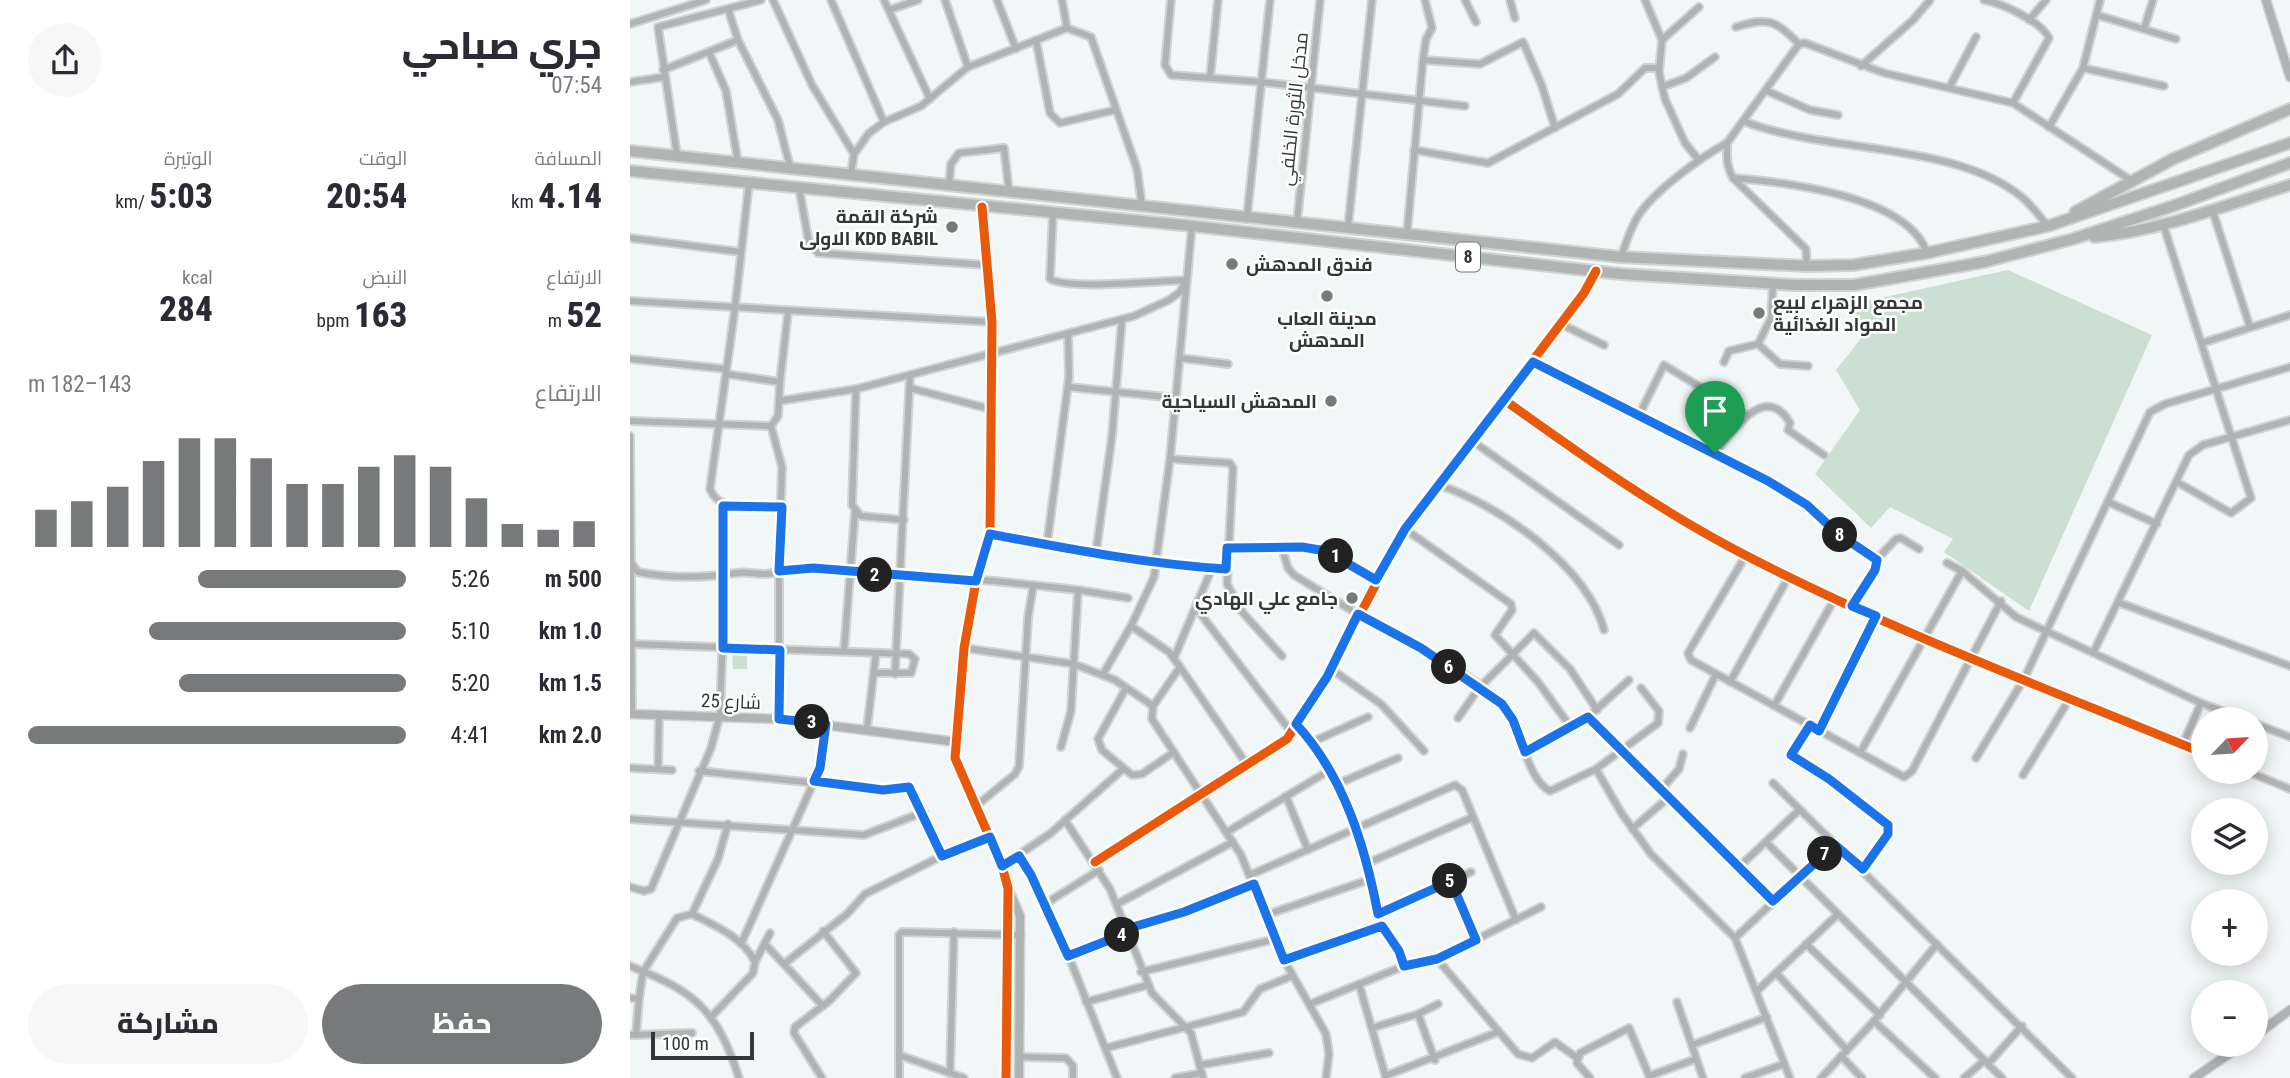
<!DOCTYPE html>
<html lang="ar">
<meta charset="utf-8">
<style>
body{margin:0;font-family:"Roboto Condensed",Cairo,sans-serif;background:#f7f7f7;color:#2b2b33;direction:rtl;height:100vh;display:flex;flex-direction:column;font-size:26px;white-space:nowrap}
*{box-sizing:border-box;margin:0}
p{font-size:23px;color:#7c7c81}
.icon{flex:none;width:38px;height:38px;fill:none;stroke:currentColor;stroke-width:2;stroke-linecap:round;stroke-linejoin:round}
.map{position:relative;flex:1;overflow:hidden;direction:ltr}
.panel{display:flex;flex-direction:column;background:#fff;width:630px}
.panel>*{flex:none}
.needle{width:46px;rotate:65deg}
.controls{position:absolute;left:1561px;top:707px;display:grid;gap:14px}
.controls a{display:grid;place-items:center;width:77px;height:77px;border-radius:50%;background:#fff;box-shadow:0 4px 18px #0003;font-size:35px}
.scale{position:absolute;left:21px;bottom:18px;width:103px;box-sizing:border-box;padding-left:7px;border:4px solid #343738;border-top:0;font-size:19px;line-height:24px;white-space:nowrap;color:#343738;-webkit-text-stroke:5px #fff;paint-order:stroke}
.pin{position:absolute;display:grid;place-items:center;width:60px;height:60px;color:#fff;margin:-72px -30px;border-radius:50% 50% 50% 0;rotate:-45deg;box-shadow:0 0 7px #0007}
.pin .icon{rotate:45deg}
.km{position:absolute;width:35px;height:35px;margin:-18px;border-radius:50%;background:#222;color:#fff;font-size:19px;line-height:35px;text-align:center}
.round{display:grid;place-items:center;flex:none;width:74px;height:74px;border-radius:37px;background:#f7f7f7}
.headline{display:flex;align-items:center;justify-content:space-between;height:119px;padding:0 28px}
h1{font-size:38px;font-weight:800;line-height:52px}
.stats{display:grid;grid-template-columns:repeat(3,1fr);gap:10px;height:119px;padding:7px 28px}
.stats div{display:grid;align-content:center}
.stats b{font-size:35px;font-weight:800}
.stats small{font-size:19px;font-weight:400}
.stats p{font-size:19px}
.chart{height:196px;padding:14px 28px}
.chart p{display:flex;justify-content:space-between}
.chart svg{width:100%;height:126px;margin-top:7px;stroke:#767a7a;stroke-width:6}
.button{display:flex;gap:14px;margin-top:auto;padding:14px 28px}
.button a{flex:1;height:80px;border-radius:42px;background:#767a7a;color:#fff;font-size:28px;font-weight:800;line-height:80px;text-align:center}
.button a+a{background:#f7f7f7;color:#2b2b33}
ul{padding:0 28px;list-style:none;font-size:23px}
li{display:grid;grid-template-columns:112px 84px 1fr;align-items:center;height:52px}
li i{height:18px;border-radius:9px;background:#767a7a}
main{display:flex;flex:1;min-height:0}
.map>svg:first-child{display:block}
.green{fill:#ccdfd3}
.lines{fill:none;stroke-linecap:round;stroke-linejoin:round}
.minor-casing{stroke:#d0d3d3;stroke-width:10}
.tertiary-casing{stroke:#d0d3d3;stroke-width:11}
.trunk-casing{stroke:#d0d3d3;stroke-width:14}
.minor{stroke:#b0b3b3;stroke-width:6}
.tertiary{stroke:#b0b3b3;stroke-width:8}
.trunk{stroke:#b0b4b2;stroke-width:10}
.cycleway-casing{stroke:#fff;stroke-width:13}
.cycleway{stroke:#e8590c;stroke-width:9}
.route-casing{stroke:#fff;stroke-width:14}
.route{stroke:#1a73e8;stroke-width:9}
.poi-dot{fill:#767a7a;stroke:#fff;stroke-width:2.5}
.labels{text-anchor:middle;stroke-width:5;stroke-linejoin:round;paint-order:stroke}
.shield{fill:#fff;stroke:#717374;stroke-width:2}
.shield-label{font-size:18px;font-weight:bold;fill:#343738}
.street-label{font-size:19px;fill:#343738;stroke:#fff}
.poi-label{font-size:19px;font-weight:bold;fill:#343738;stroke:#fff;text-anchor:end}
</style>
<main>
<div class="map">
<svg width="1660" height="1078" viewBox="0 0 1660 1078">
<rect width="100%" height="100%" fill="#f1f6f6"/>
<!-- green -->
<g class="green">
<polygon points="1378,270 1522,335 1399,611 1314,552 1323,539 1260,507 1241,528 1185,474 1230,410 1206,370 1233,336 1223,304"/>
<polygon points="102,653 117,653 117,669 103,669"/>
</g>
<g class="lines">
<defs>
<g id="minor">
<polyline points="143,0 182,85 224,154 221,174"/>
<polyline points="201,0 254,122"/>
<polyline points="254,0 300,99"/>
<polyline points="315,0 338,67"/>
<polyline points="367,0 386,49"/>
<polyline points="432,0 437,28 461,37 507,169 512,206"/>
<polyline points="541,0 535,65 541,75 631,82 835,106"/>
<polyline points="835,0 846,22"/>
<polyline points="880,0 885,18"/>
<polyline points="1015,0 1032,40 1029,72 1035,99 1055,143 1068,159"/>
<path d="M1354 0C1371 3 1411 21 1419 38L1383 103"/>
<polyline points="98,9 108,40 148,120 160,167"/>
<polyline points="259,10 288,0"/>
<polyline points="1467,15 1546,39"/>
<polyline points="1399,20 1416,0"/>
<polyline points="0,24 76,0"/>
<path d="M1106 27C1139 17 1145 20 1169 44L1175 43 1254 73 1383 103 1502 181"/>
<polyline points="1514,29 1523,0"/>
<polyline points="406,40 420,113 430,123 485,110"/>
<polyline points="1032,40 1069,7"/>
<path d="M1169 44 1097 143C1097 156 1096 166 1103 178L1176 249 1177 266"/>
<polyline points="79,52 96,91 108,162"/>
<polyline points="793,60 850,64 893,42 912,86 925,128"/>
<polyline points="1231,66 1283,20 1300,0"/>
<polyline points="1453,68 1534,86"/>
<polyline points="33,70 108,40"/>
<polyline points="580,78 588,0"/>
<polyline points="0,82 34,77"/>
<polyline points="1032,87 1056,78 1085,57"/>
<polyline points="1319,88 1346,37"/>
<polyline points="1137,91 1180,110 1208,115"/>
<path d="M1113 121C1196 154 1325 141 1393 198 1402 206 1410 217 1418 226"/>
<polyline points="1419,127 1453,68 1470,0"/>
<polyline points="784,150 858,163 988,94 1015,68 1029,68"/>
<polyline points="224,154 239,133 254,122 291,106 338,67 437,28"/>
<polyline points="47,155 28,27 131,0"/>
<path d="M1103 178C1156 182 1278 196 1297 253"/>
<path d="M119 183 105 308 80 489C90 515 128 507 152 507"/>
<polyline points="319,185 321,164 329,153 374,148 379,191"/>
<polyline points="169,188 179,243 188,253 357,265"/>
<polyline points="1582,209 1620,327"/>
<polyline points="617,217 640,0"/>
<polyline points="667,222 690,0"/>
<polyline points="1533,224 1621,498 1601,513 1547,482"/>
<polyline points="718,227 742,0"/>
<polyline points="777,233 793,60 796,39 802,28 795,0"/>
<polyline points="0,238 111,252"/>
<path d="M991 257C996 243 1000 229 1008 216 1024 191 1071 157 1097 143"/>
<polyline points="0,301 362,322"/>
<polyline points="931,324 974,345"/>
<polyline points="1572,343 1660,315"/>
<polyline points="1128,344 1141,318 1143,285"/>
<polyline points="551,358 598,364"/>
<polyline points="0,359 96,369"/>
<polyline points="903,362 1138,481 1177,505 1207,533 1246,560 1245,570 1222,606"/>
<polyline points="1094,362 1099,351 1128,344 1150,364 1178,366"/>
<polyline points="150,382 158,312"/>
<polyline points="438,387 546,398"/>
<polyline points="280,388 360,409"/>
<polyline points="226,389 222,505 231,516 274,520"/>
<path d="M873 399C951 455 1031 512 1117 556 1264 632 1421 690 1573 753"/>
<path d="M149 401 226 389 504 316 539 300 550 292 556 280C529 281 439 290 420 279L423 213"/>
<polyline points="1009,415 1034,365 1116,415"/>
<polyline points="0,421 141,426 148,416 150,382 96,374"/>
<polyline points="141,426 152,467 149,571 149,719"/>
<polyline points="0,436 2,714"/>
<polyline points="841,440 989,545"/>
<path d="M1085 453C1101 433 1135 380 1160 423L1158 430 1194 455"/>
<polyline points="540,459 600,463 603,468 597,584 613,613 652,656"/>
<path d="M809 485C869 505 957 566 974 630"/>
<polyline points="1478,502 1527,524"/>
<polyline points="775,529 881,604 882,610 865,635 908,682 940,726"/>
<polyline points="360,534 506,562 596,569"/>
<polyline points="417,544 439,377 438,334"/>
<polyline points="597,548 672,547 696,551 746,580"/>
<path d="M652 548 658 568 664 575C693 593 722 611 752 628 787 647 849 677 874 707 891 728 897 780 920 791L966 769 1028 723 1029 711 1011 688"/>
<polyline points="466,552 482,436 492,319"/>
<polyline points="1116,555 1058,653 1061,660 1274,777 1282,771 1371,601"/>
<polyline points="1246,560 1266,539 1271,538 1289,549"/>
<path d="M0 561 8 572C42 579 73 578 106 573 115 571 125 574 134 574 150 573 165 568 183 568L364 581 448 590"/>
<polyline points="1317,563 1332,571 1386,617 1571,703 1613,719"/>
<polyline points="1490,603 1660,666"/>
<polyline points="566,608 661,732"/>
<polyline points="501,626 539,652 550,667"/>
<polyline points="1,644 279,654 285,659 281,673 244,673"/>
<polyline points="334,648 444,664 485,680 523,706"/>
<polyline points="214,651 225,512"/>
<polyline points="1463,653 1559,455 1573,445 1660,420"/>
<polyline points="544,658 582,568"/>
<polyline points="701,669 751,704 794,751"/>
<polyline points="265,674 280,375"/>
<polyline points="473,674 501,626 524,577 540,459 562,226"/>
<polyline points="1100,682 1159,576"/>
<polyline points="496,688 468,739 472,750 502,775 512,774 544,752"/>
<polyline points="1144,706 1205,598"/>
<polyline points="958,717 1144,901"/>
<polyline points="828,718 849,688 904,633 940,669 967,710"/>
<path d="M666 724C702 762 726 815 739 866 743 885 744 905 751 924 757 939 768 950 774 966"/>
<polyline points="1626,724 1660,737"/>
<polyline points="1180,725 1161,755 1231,803 1259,829 1233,869"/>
<polyline points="1060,728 1086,674"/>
<polyline points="237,729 246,653"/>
<polyline points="1189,731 1246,616"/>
<polyline points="682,742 738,717"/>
<polyline points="1553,744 1571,703"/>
<polyline points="431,747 441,711 448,590 498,598"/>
<polyline points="895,752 958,717 999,680"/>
<polyline points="1230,753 1332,571"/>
<polyline points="1346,758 1394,679 1520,412 1535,404 1660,367"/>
<polyline points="618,766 550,667 523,706 522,719 611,855 654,960 696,1034 699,1054 696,1078"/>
<polyline points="0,768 42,770"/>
<polyline points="28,769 29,715"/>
<polyline points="966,769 992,814 1021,854 1105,938 1160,1078"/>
<polyline points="69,771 253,790 279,787 312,856"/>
<polyline points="1619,772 1660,789"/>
<polyline points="1393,775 1440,698"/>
<polyline points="1143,783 1442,1078"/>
<polyline points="707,784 768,758"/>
<polyline points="1030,791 1049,769 1053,754"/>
<polyline points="656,796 678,850"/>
<polyline points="346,806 385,774 389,766 398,618 403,587"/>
<polyline points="0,819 234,835 294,812"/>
<polyline points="435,820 480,889 522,993 561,1033 573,1078"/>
<polyline points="1002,829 1038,798"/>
<polyline points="597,832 700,770"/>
<polyline points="1136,842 1372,1078"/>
<polyline points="389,856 428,929 487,1078"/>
<polyline points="465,862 657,739 697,677 775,529 954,293 966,271"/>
<polyline points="738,863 843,817"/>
<polyline points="372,866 421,833 493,769"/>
<polyline points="1109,867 1169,810"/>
<polyline points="620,875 825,785 832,790 886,920"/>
<polyline points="821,881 846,940"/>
<polyline points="0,887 14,891 21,889 81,748 90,715 95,577 93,506"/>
<polyline points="415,904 469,870"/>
<polyline points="487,904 603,842"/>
<path d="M62 914C84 925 114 938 125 962L123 973 82 1016"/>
<polyline points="748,914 841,872"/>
<polyline points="636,915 741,879"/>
<polyline points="496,929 554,912 624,884"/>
<polyline points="1105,938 1205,844"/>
<polyline points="111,944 190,768 196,724"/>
<polyline points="135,944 193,1006"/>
<polyline points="1176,944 1250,1015"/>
<polyline points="438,956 497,933"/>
<polyline points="807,959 911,907"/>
<polyline points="654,960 752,926"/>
<polyline points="125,962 140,933"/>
<polyline points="154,964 217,914 235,894 312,856 360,837"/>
<path d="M0 966C66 992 87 1010 109 1078"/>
<polyline points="511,972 645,939"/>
<polyline points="1146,973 1217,1050"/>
<polyline points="729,984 756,1078"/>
<polyline points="1127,991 1207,915"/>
<polyline points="0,998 9,999 6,1035"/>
<polyline points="9,999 13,972 47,918 62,914 88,859 98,824"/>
<polyline points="456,1002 518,985"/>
<polyline points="1047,1002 1073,1078"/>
<polyline points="680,1004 774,966 807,959 888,1054 902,1058 925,1042 947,1058"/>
<polyline points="788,1014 805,1060"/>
<polyline points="1244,1021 1305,1078"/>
<polyline points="742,1028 788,1014 808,1004"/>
<polyline points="0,1035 62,1033"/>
<polyline points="1062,1045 1137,1017"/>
<polyline points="476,1048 613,1012 630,989 662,976"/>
<polyline points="269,1055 334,1078"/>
<polyline points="1211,1056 1232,1078"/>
<polyline points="389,1057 436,1058 443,1066 443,1078"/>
<polyline points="1358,1064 1392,1026"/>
<polyline points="570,1065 639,1053"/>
<polyline points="320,1073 324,932"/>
<polyline points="755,1076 868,1032"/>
<polyline points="1019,1076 1066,1059"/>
<polyline points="192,1078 164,1033 165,1027 199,1001 226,973 193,931"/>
<polyline points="269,1078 269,935 272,932 391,935"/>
<polyline points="545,1078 572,1073"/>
<polyline points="960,1078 947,1063 950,1053 999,1028 1020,1078"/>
<polyline points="1115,1078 1154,1064"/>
<polyline points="1191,1078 1244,1021 1307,944"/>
<polyline points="1334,1078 1355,1060"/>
</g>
<g id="tertiary">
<polyline points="1636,0 1660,77"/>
<polyline points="352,207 362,322 360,534 346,581 334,648 325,758 372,866 378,888 376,1078"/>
<polyline points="0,714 149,719 326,742"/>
<polyline points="378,888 390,916 389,1078"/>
<polyline points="1626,1035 1660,1010"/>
<polyline points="1564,1078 1612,1045"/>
</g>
<g id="trunk">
<polyline points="0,151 991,257 1177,266 1223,265 1297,253 1418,226 1660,143"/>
<polyline points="0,171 562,226 991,274 1165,285 1224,285 1354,262 1443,239 1546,205 1660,163"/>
<polyline points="1445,212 1543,159 1660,109"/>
<path d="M1464 237C1531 231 1596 205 1660 185"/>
</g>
</defs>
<!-- minor casing -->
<use href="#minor" class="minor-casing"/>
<!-- tertiary casing -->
<use href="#tertiary" class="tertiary-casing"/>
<!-- trunk casing -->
<use href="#trunk" class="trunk-casing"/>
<!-- minor -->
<use href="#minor" class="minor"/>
<!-- tertiary -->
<use href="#tertiary" class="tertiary"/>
<!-- trunk -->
<use href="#trunk" class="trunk"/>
<defs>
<g id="cycleway">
<polyline points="352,207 362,322 360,534 346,581 334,648 325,758 372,866 378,888 376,1078"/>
<path d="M873 399C951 455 1031 512 1117 556 1264 632 1421 690 1573 753"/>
<polyline points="465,862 657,739 697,677 775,529 954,293 966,271"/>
</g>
</defs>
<!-- cycleway casing -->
<use href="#cycleway" class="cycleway-casing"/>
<!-- cycleway -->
<use href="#cycleway" class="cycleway"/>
</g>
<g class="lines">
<defs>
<path id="route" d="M903 362 1138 481 1177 505 1207 533 1247 560 1245 570 1222 606 1246 616 1189 731 1180 725 1161 755 1199 779 1258 825V834L1233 869 1205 845 1143 901 958 717 895 752 883 720 872 704 791 648 728 614 697 677 666 724C714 776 735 846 748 914L821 881 846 940 807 959 774 966 769 951 752 926 654 960 624 884 554 912 496 929 497 933 438 956 401 875 389 856 372 866 360 837 312 856 279 787 253 790 184 781 190 768 196 724 149 719 150 650 93 648V506L152 507 149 571 183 568 346 581 360 534C439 549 516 564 596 569L597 548 672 547 696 551 746 580 775 529Z"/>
</defs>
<!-- route casing -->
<use href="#route" class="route-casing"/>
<!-- route -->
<use href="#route" class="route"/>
</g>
<!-- markers -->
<g class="poi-dot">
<circle cx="322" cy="227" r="7"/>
<circle cx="602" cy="264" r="7"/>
<circle cx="697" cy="296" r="7"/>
<circle cx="1129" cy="313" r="7"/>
<circle cx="701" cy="401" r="7"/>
<circle cx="722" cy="598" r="7"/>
</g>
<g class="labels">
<!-- shield labels -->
<rect class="shield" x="826" y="242.5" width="24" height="29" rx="5"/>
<g class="shield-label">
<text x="838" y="263">8</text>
</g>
<!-- street labels -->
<g class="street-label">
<text transform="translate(663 109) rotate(-84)" y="7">مدخل الثورة الخلفي</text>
<text transform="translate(101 701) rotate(2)" y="7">شارع 25</text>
</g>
<!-- poi labels -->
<g class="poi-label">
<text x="308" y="223">شركة القمة<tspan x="308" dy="22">الاولى KDD BABIL</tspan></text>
<text x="616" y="271" text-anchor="start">فندق المدهش</text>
<text x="1143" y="309" text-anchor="start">مجمع الزهراء لبيع<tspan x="1143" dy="22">المواد الغذائية</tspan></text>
<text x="697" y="325" text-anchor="middle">مدينة العاب<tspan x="697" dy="22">المدهش</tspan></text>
<text x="687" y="408">المدهش السياحية</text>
<text x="708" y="605">جامع علي الهادي</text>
</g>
</g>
</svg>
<div class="controls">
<a><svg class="needle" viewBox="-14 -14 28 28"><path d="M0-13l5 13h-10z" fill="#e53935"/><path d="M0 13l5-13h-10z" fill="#7c7c81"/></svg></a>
<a><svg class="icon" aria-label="layers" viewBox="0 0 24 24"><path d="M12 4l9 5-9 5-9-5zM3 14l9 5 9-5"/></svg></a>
<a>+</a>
<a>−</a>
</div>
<div class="scale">100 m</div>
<div class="pin" style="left:1085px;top:453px;background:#1e9e55"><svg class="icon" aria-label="arrive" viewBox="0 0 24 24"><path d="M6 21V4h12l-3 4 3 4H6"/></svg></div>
<b class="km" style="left:706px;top:556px">1</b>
<b class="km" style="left:245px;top:575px">2</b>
<b class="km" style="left:182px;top:722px">3</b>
<b class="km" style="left:492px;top:935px">4</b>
<b class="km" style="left:820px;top:881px">5</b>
<b class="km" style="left:819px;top:667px">6</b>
<b class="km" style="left:1195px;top:854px">7</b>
<b class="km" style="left:1210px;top:535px">8</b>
</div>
<section class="panel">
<div class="headline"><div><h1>جري صباحي</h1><p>07:54</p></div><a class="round"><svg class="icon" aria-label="share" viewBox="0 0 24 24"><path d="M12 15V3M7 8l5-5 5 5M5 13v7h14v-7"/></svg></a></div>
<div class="stats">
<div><p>المسافة</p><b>4.14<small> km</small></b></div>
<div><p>الوقت</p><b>20:54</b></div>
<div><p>الوتيرة</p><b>5:03<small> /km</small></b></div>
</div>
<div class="stats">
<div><p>الارتفاع</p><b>52<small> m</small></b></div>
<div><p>النبض</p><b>163<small> bpm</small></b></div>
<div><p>kcal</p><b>284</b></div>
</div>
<div class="chart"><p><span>الارتفاع</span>143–182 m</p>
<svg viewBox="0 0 160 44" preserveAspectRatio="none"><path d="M5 44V31M15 44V28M25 44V23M35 44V14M45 44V6M55 44V6M65 44V13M75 44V22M85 44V22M95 44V16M105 44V12M115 44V16M125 44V27M135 44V36M145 44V38M155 44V35"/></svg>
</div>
<ul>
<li><b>500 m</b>5:26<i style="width:55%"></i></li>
<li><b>1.0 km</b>5:10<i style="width:68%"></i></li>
<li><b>1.5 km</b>5:20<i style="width:60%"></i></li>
<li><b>2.0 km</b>4:41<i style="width:100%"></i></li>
</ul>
<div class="button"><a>حفظ</a><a>مشاركة</a></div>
</section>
</main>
